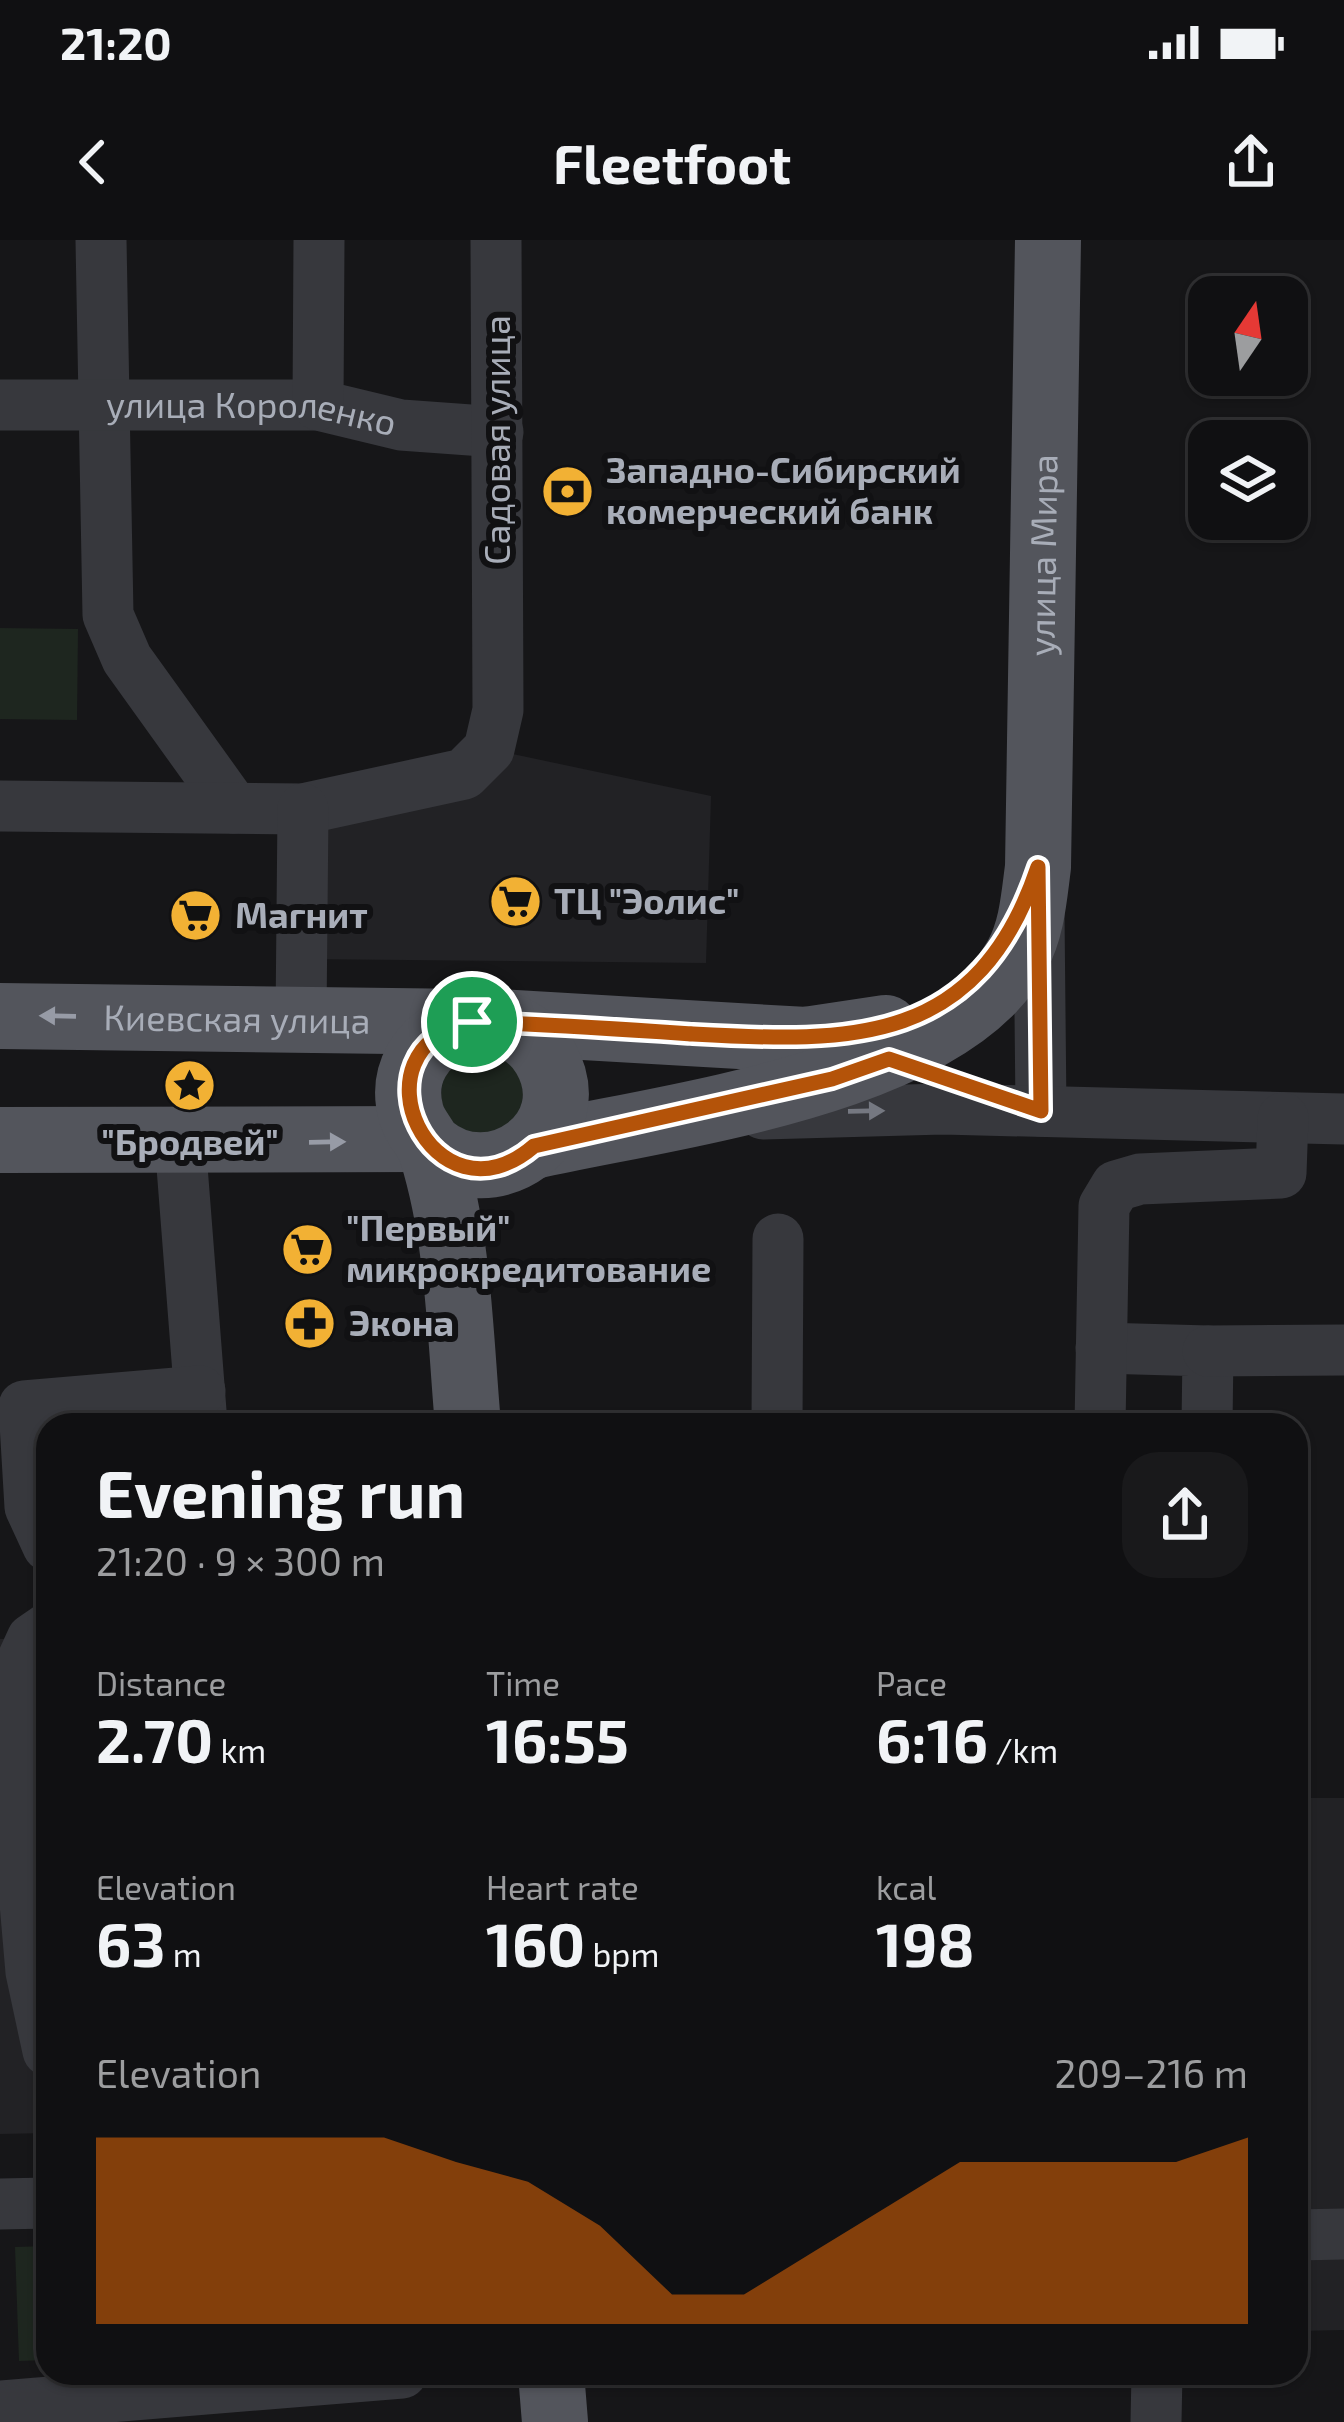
<!DOCTYPE html>
<meta charset="utf-8">
<style>
body{margin:0;font-family:"Exo 2",sans-serif;background:#19191b;color:#f1f3f6;height:100vh;display:flex;flex-direction:column;font-size:45px;white-space:nowrap}
*{box-sizing:border-box;margin:0}
p{font-size:39px;color:#9c9d9f}
.icon{flex:none;width:66px;height:66px;fill:none;stroke:currentColor;stroke-width:2;stroke-linecap:round;stroke-linejoin:round}
.map{position:relative;flex:1;overflow:hidden}
.details{position:absolute;left:36px;top:1173px;width:1272px;height:972px;display:flex;flex-direction:column;background:#101012;border-radius:36px;box-shadow:0 3px 9px #0004,0 0 0 3px #303032}
.details>*{flex:none}
.needle{width:78px;rotate:13deg}
.fabs{position:absolute;left:1188px;top:36px;display:grid;gap:24px}
.fabs a{display:grid;place-items:center;width:120px;height:120px;border-radius:24px;background:#101012;box-shadow:0 3px 9px #0004,0 0 0 3px #303032;font-size:60px}
.pin{position:absolute;display:grid;place-items:center;width:102px;height:102px;color:#fff;margin:-51px;border:6px solid #fff;border-radius:50%;box-shadow:0 3px 12px #0007}
.round{display:grid;place-items:center;flex:none;width:126px;height:126px;border-radius:36px;background:#19191b}
.overview{display:flex;align-items:center;justify-content:space-between;height:204px;padding:0 60px}
h1{font-size:66px;font-weight:700;line-height:90px}
.stats{display:grid;grid-template-columns:repeat(3,1fr);gap:18px;height:204px;padding:12px 60px}
.stats div{display:grid;align-content:center}
.stats b{font-size:60px;font-weight:700}
.stats small{font-size:33px;font-weight:400}
.stats p{font-size:33px}
.chart{height:336px;padding:24px 60px}
.chart p{display:flex;justify-content:space-between}
.chart svg{width:100%;height:216px;margin-top:12px;fill:#b45309;opacity:.7}
.status{display:flex;justify-content:space-between;align-items:center;height:84px;padding:0 60px;background:#101012;direction:ltr}
.status svg{height:33px;fill:currentColor}
header{display:flex;justify-content:space-between;align-items:center;height:156px;padding:0 60px;background:#101012;font-size:54px;font-weight:700}
.map>svg:first-child{display:block}
.built{fill:#222225}
.green{fill:#1e261f}
.lines{fill:none;stroke-linecap:round;stroke-linejoin:round}
.minor{stroke:#37383d;stroke-width:51}
.major{stroke:#53555c;stroke-width:66}
.oneway{fill:#979ba6}
.oneway2{fill:#757881}
.route-casing{stroke:#fff;stroke-width:24}
.route{stroke:#b45309;stroke-width:15}
.labels{text-anchor:middle;stroke-width:12;stroke-linejoin:round;paint-order:stroke}
.street-label{font-size:36px;fill:#a8adb8;stroke:#111113}
.poi-label{font-size:36px;font-weight:bold;fill:#a8adb8;stroke:#111113;text-anchor:start}
</style>
<div class="status"><b>21:20</b><svg viewBox="0 0 49 12"><path d="M0 12V9h3v3zM5 12V6h3v6zM10 12V3h3v9zM15 12V0h3v12zM26 1h20v11H26zM47 4h2v5h-2z"/></svg></div>
<header><svg class="icon" aria-label="back" viewBox="0 0 24 24"><path d="M15 5l-7 7 7 7"/></svg>Fleetfoot<svg class="icon" aria-label="share" viewBox="0 0 24 24"><path d="M12 15V3M7 8l5-5 5 5M5 13v7h14v-7"/></svg></header>
<div class="map">
<svg width="1344" height="2182" viewBox="0 0 1344 2182">
<rect width="100%" height="100%" fill="#161618"/>
<!-- built -->
<g class="built">
<polygon points="489,509 711,556 706,723 302,719 303,569"/>
<polygon points="48,1398 48,1893 0,1894 0,1399"/>
<polygon points="1296,1558 1344,1558 1344,2090 1296,2091"/>
</g>
<!-- green -->
<g class="green">
<polygon points="0,388 78,389 77,480 0,479"/>
<circle cx="482" cy="854" r="41"/>
<polygon points="48,2006 48,2120 19,2121 15,2007"/>
</g>
<g class="lines">
<!-- minor -->
<g class="minor">
<polyline points="101,0 108,375 127,419 234,568"/>
<path id="s1" d="M0 165H318L401 185 498 192"/>
<polyline points="318,165 319,0"/>
<polyline points="0,566 303,569 464,534 489,509 498,470 496,0"/>
<polyline points="1039,674 1041,871"/>
<polyline points="301,779 303,569"/>
<polyline points="763,874 943,869 1344,879"/>
<polyline points="180,901 202,1184"/>
<polyline points="1101,1108 1208,1111 1207,1185"/>
<polyline points="1208,1111 1344,1110"/>
<polyline points="777,1185 778,999"/>
<polyline points="1100,1185 1104,966 1116,946 1140,939 1281,933 1283,878"/>
<polyline points="48,1306 30,1267 24,1166 200,1151"/>
<polyline points="48,1388 32,1399 7,1454 31,1732 48,1811"/>
<polyline points="0,1964 48,1963"/>
<polyline points="1296,1995 1344,1994"/>
<polyline points="0,2166 402,2133"/>
<polyline points="1156,2182 1157,2133"/>
</g>
<!-- major -->
<g class="major">
<path id="s2" d="M0 776 471 782"/>
<polyline points="497,782 806,800 886,788"/>
<polyline points="0,900 423,899"/>
<path id="s3" d="M534 906C666 876 949 843 1017 716 1032 689 1034 657 1038 627L1048 0"/>
<path d="M431 907C493 959 588 891 545 817 503 746 389 793 411 873 415 889 428 899 432 913 459 1000 460 1095 468 1185"/>
<polyline points="551,2133 555,2182"/>
</g>
</g>
<!-- one-way arrows -->
<defs><path id="oneway-solid" d="M-6-.8H1V-3.2L6.5 0L1 3.2V.8H-6Z" transform="scale(3)"/></defs>
<g class="oneway">
<use href="#oneway-solid" transform="translate(58 776) rotate(-179)"/>
<use href="#oneway-solid" transform="translate(327 902) rotate(-1)"/>
</g>
<use class="oneway2" href="#oneway-solid" transform="translate(866 871) rotate(-1)"/>
<g class="lines">
<defs>
<path id="route" d="M1038 627 1041 871 889 819 832 839 534 906C434 992 345 808 472 782 546 784 619 789 693 794 854 803 978 805 1038 627Z"/>
</defs>
<!-- route casing -->
<use href="#route" class="route-casing"/>
<!-- route -->
<use href="#route" class="route"/>
</g>
<!-- icons -->
<defs>
<symbol id="bank-disc" viewBox="-11 -11 22 22"><circle r="9.5" fill="#f2b134" stroke="#111113"/><path d="M-6-4H6V4H-6ZM0-2.3a2.3 2.3 0 1 0 0 4.6a2.3 2.3 0 1 0 0-4.6Z" fill="#111"/></symbol>
<symbol id="supermarket-disc" viewBox="-11 -11 22 22"><circle r="9.5" fill="#f2b134" stroke="#111113"/><path d="M-6-5.5h2.5l.6 2H6L4.5 2H-2.5L-4.4-4H-6ZM-1.5 3.2a1.3 1.3 0 1 0 .1 0ZM3 3.2a1.3 1.3 0 1 0 .1 0Z" fill="#111"/></symbol>
<symbol id="sight-disc" viewBox="-11 -11 22 22"><circle r="9.5" fill="#f2b134" stroke="#111113"/><path d="M0-6L1.8-2.2L6-1.7L2.9 1.2L3.7 5.4L0 3.3L-3.7 5.4L-2.9 1.2L-6-1.7L-1.8-2.2Z" fill="#111"/></symbol>
<symbol id="pharmacy-disc" viewBox="-11 -11 22 22"><circle r="9.5" fill="#f2b134" stroke="#111113"/><path d="M-2-6h4v4h4v4h-4v4h-4v-4h-4v-4h4Z" fill="#111"/></symbol>
</defs>
<g fill-rule="evenodd">
<use href="#bank-disc" x="538" y="222" width="59" height="59"/>
<use href="#supermarket-disc" x="486" y="632" width="59" height="59"/>
<use href="#supermarket-disc" x="166" y="646" width="59" height="59"/>
<use href="#sight-disc" x="160" y="816" width="59" height="59"/>
<use href="#supermarket-disc" x="278" y="980" width="59" height="59"/>
<use href="#pharmacy-disc" x="280" y="1054" width="59" height="59"/>
</g>
<g class="labels">
<!-- street labels -->
<g class="street-label">
<text dy="13" stroke="none"><textPath href="#s1" startOffset="252">улица Короленко</textPath></text>
<text transform="translate(497 200) rotate(-90)" y="13">Садовая улица</text>
<text dy="13" stroke="none"><textPath href="#s3" startOffset="936">улица Мира</textPath></text>
<text dy="13" stroke="none"><textPath href="#s2" startOffset="237">Киевская улица</textPath></text>
</g>
<!-- poi labels -->
<g class="poi-label">
<text x="606" y="243">Западно-Сибирский<tspan x="606" dy="41">комерческий банк</tspan></text>
<text x="554" y="674">ТЦ "Эолис"</text>
<text x="235" y="688">Магнит</text>
<text x="190" y="915" text-anchor="middle">"Бродвей"</text>
<text x="346" y="1001">"Первый"<tspan x="346" dy="41">микрокредитование</tspan></text>
<text x="349" y="1096">Экона</text>
</g>
</g>
</svg>
<div class="fabs">
<a><svg class="needle" viewBox="-14 -14 28 28"><path d="M0-13l5 13h-10z" fill="#e53935"/><path d="M0 13l5-13h-10z" fill="#9c9d9f"/></svg></a>
<a><svg class="icon" aria-label="layers" viewBox="0 0 24 24"><path d="M12 4l9 5-9 5-9-5zM3 14l9 5 9-5"/></svg></a>
</div>
<div class="pin" style="left:472px;top:782px;background:#1e9e55"><svg class="icon" aria-label="arrive" viewBox="0 0 24 24"><path d="M6 21V4h12l-3 4 3 4H6"/></svg></div>
<section class="details">
<div class="overview"><div><h1>Evening run</h1><p>21:20 · 9 × 300 m</p></div><a class="round"><svg class="icon" aria-label="share" viewBox="0 0 24 24"><path d="M12 15V3M7 8l5-5 5 5M5 13v7h14v-7"/></svg></a></div>
<div class="stats">
<div><p>Distance</p><b>2.70<small> km</small></b></div>
<div><p>Time</p><b>16:55</b></div>
<div><p>Pace</p><b>6:16<small> /km</small></b></div>
</div>
<div class="stats">
<div><p>Elevation</p><b>63<small> m</small></b></div>
<div><p>Heart rate</p><b>160<small> bpm</small></b></div>
<div><p>kcal</p><b>198</b></div>
</div>
<div class="chart"><p><span>Elevation</span>209–216 m</p>
<svg viewBox="0 0 160 44" preserveAspectRatio="none"><path d="M0 44V6L10 6L20 6L30 6L40 6L50 11L60 15L70 24L80 38L90 38L100 29L110 20L120 11L130 11L140 11L150 11L160 6V44z"/></svg>
</div>
</section>
</div>
